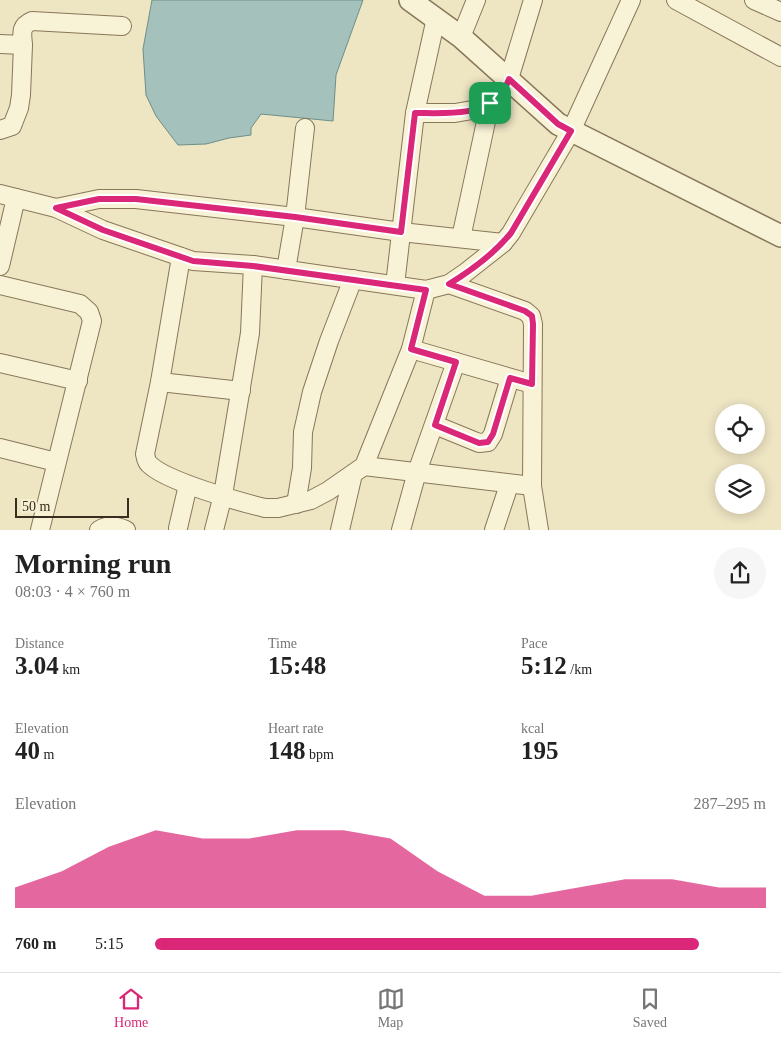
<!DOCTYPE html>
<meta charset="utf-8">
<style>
body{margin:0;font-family:Georgia,serif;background:#f6f6f6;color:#222;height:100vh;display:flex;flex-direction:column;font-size:19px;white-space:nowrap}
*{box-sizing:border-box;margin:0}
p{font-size:16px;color:#767676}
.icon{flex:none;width:28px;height:28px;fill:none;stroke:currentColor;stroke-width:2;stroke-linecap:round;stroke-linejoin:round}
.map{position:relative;height:530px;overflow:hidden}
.drawer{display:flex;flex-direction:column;background:#fff;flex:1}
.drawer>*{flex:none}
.controls{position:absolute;left:715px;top:404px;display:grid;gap:10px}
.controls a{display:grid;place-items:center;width:50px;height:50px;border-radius:50%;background:#fff;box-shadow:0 2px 12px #0003;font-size:25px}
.scale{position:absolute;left:15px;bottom:12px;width:114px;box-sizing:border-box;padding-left:5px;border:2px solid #382d1e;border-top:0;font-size:14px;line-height:18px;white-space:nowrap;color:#382d1e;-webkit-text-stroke:4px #f5efd3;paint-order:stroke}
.pin{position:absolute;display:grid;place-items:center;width:42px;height:42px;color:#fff;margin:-21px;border-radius:10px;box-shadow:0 2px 8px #0006}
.round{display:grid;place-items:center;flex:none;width:52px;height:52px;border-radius:26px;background:#f6f6f6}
.head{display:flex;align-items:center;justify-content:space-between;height:85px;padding:0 15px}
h1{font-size:28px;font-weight:600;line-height:38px}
.metrics{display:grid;grid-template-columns:repeat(3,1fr);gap:8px;height:85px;padding:5px 15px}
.metrics div{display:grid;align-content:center}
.metrics b{font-size:25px;font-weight:600}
.metrics small{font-size:14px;font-weight:400}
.metrics p{font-size:14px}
.chart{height:140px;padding:10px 15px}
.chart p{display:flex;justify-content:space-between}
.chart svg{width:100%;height:90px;margin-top:5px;fill:#db2777;opacity:.7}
ul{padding:0 15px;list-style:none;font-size:16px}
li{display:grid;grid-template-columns:80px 60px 1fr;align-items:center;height:38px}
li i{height:12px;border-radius:6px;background:#db2777}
.tab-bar{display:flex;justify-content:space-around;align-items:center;height:70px;border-top:1px solid #e0e0e0;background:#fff;font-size:14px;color:#767676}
.tab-bar a{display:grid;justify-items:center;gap:2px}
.tab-bar .active{color:#db2777}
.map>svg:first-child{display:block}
.water{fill:#a5c1bb;stroke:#6c8f89}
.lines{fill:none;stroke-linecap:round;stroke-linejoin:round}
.minor-casing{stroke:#88775a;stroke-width:20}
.tertiary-casing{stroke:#88775a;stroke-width:24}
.minor{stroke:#f8f2d6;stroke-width:18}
.tertiary{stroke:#f8f2d6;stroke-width:21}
.route-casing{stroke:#fff;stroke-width:10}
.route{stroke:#db2777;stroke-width:6}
</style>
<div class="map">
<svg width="781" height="530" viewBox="0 0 781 530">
<rect width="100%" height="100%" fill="#eee5c3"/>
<!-- water -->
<polygon class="water" points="152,0 363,0 336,75 333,121 261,114 251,128 251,135 229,138 206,144 178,145 156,116 146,95 143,49"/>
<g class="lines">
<defs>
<g id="minor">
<polyline points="676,0 781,57"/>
<polyline points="754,0 781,12"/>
<polyline points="461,37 476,0"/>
<path d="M0 44 23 45C22 33 20 26 32 21L122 26"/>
<polyline points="415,113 455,113 472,110 490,103 501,94 509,79 533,0"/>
<polyline points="0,130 12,126 19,108 21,95 23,45"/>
<polyline points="0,194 56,208 103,230 193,261 253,265 426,290 449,284 465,273 503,243 511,233 571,131 631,0"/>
<polyline points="56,208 99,199 136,199 295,217 401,232 503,243"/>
<polyline points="461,238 490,103"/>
<path d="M181 257 160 382 145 454C146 458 146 461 149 464 165 481 240 502 265 508H278L311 500 328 491 364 466 411 349 426 290"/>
<polyline points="0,266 16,198"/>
<polyline points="286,270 295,217 305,128"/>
<polyline points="449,284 525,311 531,316 533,324 532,486 539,530"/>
<polyline points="0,285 80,304 89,312 92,321 40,530"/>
<polyline points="395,285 415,113 436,18"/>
<polyline points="411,349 532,384"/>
<polyline points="0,363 78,381"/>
<polyline points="160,382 241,391"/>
<polyline points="435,425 479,443 488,442 493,434 510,378"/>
<polyline points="0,448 56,462"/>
<polyline points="364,466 532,486"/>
<polyline points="296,504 302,468 303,432 312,392 329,341 353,279"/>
<polyline points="178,528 188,485"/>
<path d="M99 530C109 524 116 526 126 530"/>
<polyline points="214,530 223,495 250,333 253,265"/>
<polyline points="340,530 353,474"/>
<polyline points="401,530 417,472 456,362"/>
<polyline points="494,530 509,485"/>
</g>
<polyline id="tertiary" points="410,0 461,37 558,124 781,236"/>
</defs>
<!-- minor casing -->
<use href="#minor" class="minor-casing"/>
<!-- tertiary casing -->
<use href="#tertiary" class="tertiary-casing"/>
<!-- minor -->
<use href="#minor" class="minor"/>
<!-- tertiary -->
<use href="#tertiary" class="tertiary"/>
</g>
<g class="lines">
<defs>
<path id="route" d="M509 79 558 124 571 131 511 233C494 254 472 270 449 284L525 311 532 316 533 324 532 384 510 378 493 434 488 442 479 443 435 425 456 362 411 349 426 290 253 266 193 261 103 230 56 208 99 199H136L295 217 401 232 415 113C441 113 485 117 502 93 505 89 507 84 509 79Z"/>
</defs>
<!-- route casing -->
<use href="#route" class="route-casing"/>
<!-- route -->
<use href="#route" class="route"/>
</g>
</svg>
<div class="controls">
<a><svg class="icon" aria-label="locate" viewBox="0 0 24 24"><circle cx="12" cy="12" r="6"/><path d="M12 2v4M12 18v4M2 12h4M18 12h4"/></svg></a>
<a><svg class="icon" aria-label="layers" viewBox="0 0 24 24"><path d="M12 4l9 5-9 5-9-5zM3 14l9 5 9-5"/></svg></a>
</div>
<div class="scale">50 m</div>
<div class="pin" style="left:490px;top:103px;background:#1e9e55"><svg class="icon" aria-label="arrive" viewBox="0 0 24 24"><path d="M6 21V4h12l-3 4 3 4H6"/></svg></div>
</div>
<section class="drawer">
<div class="head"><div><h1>Morning run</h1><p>08:03 · 4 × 760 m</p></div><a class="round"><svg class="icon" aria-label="share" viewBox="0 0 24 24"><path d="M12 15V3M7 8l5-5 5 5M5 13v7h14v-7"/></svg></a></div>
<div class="metrics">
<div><p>Distance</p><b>3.04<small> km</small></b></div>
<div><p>Time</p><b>15:48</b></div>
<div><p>Pace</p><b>5:12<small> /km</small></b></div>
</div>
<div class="metrics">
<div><p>Elevation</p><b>40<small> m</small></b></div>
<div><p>Heart rate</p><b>148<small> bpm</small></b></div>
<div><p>kcal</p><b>195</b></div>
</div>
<div class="chart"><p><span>Elevation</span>287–295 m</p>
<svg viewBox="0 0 160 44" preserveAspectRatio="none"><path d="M0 44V34L10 26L20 14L30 6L40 10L50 10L60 6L70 6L80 10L90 26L100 38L110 38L120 34L130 30L140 30L150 34L160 34V44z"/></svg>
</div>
<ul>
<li><b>760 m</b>5:15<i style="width:89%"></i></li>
</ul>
</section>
<nav class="tab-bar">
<a class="active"><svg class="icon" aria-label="home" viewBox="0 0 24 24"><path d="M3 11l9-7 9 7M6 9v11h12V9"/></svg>Home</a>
<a><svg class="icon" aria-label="map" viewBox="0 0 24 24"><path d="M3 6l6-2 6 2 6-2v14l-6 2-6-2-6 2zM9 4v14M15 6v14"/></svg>Map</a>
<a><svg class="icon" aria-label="saved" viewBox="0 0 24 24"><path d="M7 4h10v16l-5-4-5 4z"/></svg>Saved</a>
</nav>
